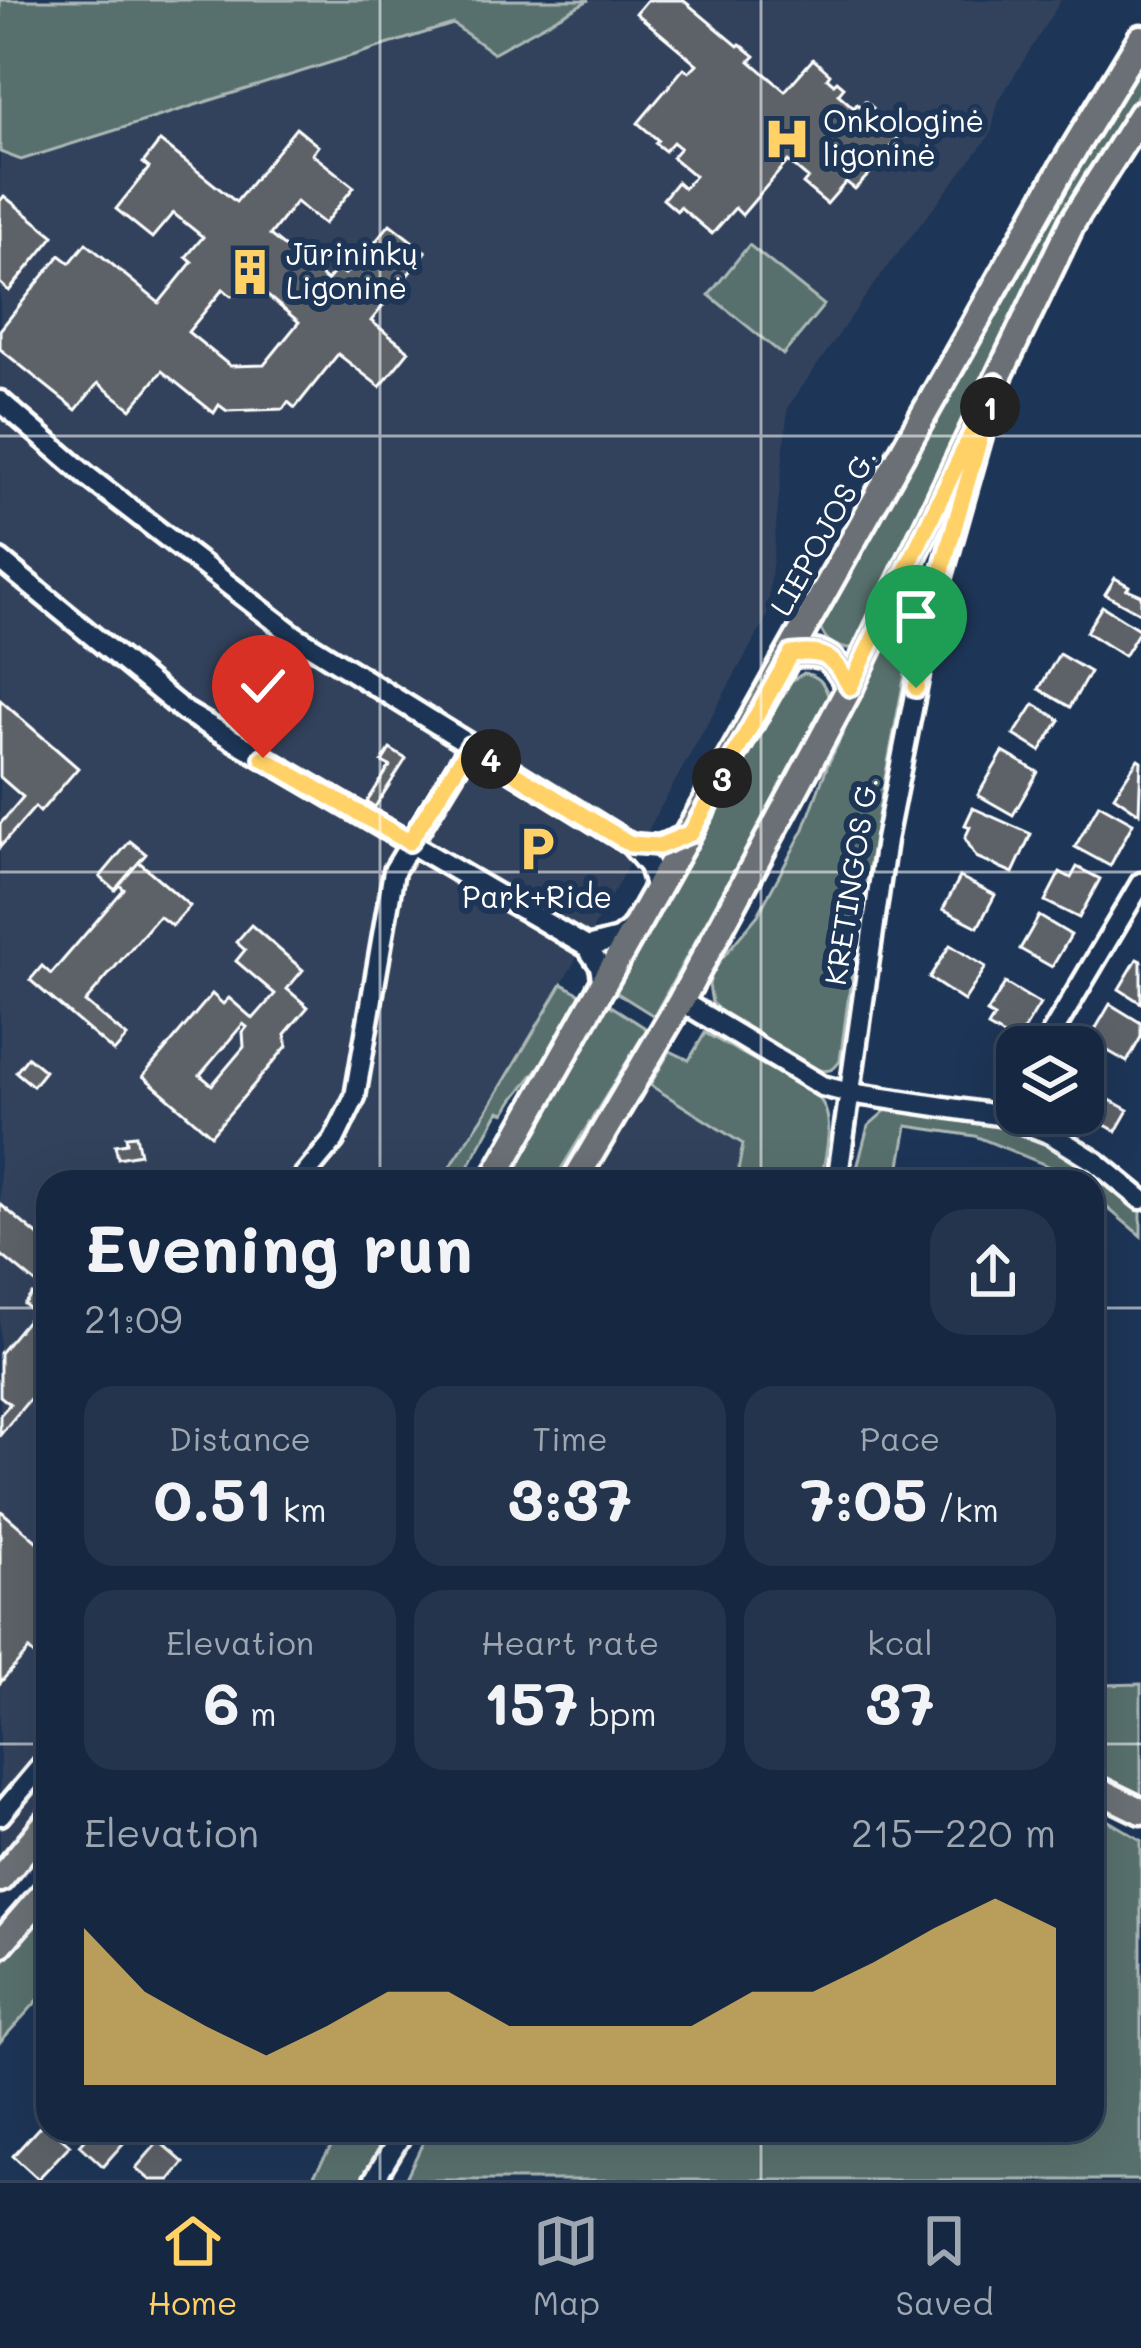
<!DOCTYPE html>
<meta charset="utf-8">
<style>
body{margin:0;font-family:Mali,sans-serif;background:#23344c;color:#f1f3f6;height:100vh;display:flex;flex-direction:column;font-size:45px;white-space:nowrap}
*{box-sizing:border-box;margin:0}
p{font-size:39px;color:#9ea6b1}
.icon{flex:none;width:66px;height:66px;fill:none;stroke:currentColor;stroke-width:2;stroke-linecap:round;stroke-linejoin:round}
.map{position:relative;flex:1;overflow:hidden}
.sheet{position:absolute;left:36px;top:1170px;width:1068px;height:972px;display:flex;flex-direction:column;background:#162841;border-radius:36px;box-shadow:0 12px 48px #0002,0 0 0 3px #35445a}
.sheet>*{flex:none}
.fabs{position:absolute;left:996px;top:1026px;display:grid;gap:24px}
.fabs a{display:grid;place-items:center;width:108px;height:108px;border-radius:24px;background:#162841;box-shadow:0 12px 48px #0002,0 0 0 3px #35445a;font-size:60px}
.pin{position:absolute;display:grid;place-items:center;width:102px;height:102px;color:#fff;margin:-123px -51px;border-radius:50% 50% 50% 0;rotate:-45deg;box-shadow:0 0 12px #0007}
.pin .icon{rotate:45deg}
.km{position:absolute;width:60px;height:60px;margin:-30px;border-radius:50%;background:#222;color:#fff;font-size:33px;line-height:60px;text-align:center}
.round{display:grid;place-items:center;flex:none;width:126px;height:126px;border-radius:36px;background:#23344c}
.head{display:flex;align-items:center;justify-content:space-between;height:204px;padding:0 48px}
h1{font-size:66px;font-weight:800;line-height:90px}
.metrics{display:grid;grid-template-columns:repeat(3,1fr);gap:18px;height:204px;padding:12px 48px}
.metrics div{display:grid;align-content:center;border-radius:30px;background:#23344c;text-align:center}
.metrics b{font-size:60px;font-weight:800}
.metrics small{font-size:33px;font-weight:400}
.metrics p{font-size:33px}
.chart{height:336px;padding:24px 48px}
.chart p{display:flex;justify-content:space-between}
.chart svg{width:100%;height:216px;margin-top:12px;fill:#ffd166;opacity:.7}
.tabs{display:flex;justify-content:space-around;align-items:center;height:168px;border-top:3px solid #35445a;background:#162841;font-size:33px;color:#9ea6b1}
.tabs a{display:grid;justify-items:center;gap:6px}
.tabs .on{color:#ffd166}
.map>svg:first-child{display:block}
.built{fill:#30425c}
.green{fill:#58706d;stroke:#acb8b6;stroke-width:3}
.building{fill:#5d6268;stroke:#fff;stroke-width:3;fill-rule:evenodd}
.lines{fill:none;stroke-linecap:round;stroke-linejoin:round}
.minor-casing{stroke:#fff;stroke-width:27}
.major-casing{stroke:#fff;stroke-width:33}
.minor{stroke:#1d3557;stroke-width:18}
.major{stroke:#6a7074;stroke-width:24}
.route-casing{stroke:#fff;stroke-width:24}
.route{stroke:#ffd166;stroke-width:15}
.grid{fill:none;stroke:#fff;stroke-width:3;stroke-opacity:0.55}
.labels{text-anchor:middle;stroke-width:12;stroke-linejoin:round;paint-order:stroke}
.poi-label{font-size:30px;fill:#fff;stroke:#1d3557;text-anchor:start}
.street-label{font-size:30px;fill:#fff;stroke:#1d3557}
</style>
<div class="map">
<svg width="1141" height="2180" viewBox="0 0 1141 2180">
<rect width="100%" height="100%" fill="#1d3557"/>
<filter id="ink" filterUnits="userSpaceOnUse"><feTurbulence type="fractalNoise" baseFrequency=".00833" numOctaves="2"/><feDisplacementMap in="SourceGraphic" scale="24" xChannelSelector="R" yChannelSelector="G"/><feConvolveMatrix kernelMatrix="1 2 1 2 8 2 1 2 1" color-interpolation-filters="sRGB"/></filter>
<g filter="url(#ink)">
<!-- built -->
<g class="built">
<polygon points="589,0 1061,0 998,102 991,134 877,280 788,407 767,617 562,984 483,1117 440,1182 48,1182 48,1801 0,1860 0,152 21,160 453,24 493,53"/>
<polygon points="650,1085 743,1144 736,1182 592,1182"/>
</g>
<!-- green -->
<g class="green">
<polygon points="0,0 589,0 493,53 453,24 21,160 0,152"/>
<path d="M1141 67V90L1084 175 1053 229 867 629 857 647C841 651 824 643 820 626L1056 204Z"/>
<polygon points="749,245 824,305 783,355 709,295"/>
<path d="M928 557C895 725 861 892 840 1061 834 1070 829 1072 819 1070L724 1015 712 1003 709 985 712 970 758 915 804 829 828 764Z"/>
<path d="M804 673C819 676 825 683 829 699L654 1016 614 991 786 684Z"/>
<polygon points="562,984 584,996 558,1043 513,1100 505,1113 499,1111 467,1169 472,1173 466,1182 440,1182 483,1117"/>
<polygon points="605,1002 647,1029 553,1182 505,1182"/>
<path d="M705 1033 814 1093C839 1114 825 1153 821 1182H736L743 1144 650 1085 670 1051 689 1060Z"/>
<path d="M888 1087C925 1094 965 1097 1000 1108 1052 1124 1099 1152 1141 1185V1236L1092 1195V1182H1076L1051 1167 975 1136 907 1126 897 1182H861L857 1168 868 1126 886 1110Z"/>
<polygon points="1092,1681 1102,1685 1141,1684 1141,1794 1092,1770"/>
<polygon points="1092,1811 1141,1840 1141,2180 405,2180 429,2130 1092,2130"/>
<polygon points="48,1907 48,1989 0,2042 0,1965"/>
<polygon points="341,2130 394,2130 364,2180 311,2180"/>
</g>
<!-- building -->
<g class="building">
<polygon points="647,0 683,0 738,46 740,44 755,56 750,61 785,91 813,59 830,74 827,78 834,84 837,81 844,87 838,94 854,108 857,104 861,107 865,101 873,108 866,117 884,132 888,128 899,137 881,158 874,152 864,164 872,171 855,189 846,182 827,204 803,184 808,178 788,161 742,215 735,208 712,234 680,207 677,211 663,199 677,182 684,188 695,176 672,157 680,148 673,142 665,151 655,143 658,140 638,123 684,68 689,72 697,64 636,13"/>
<path d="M296 128 318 146 312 154 354 187 324 224 296 202 270 235 327 281 337 269 345 274 350 268 352 270 390 224 426 252 371 321 409 351 380 387 338 354 295 408 288 402 283 409 227 411 219 405 214 413 162 371 131 409 98 383 76 410 0 349V330L60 255 70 263 86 243 159 303 192 262 186 257 203 237 173 213 152 238 116 209 149 168 143 163 160 141 236 202ZM223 289 231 296 263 292 299 322 264 365 230 366 188 332Z"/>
<polygon points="4,196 54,236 9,291 0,283 0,201"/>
<polygon points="1115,578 1129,586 1127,589 1141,595 1141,614 1105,594"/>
<polygon points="1102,606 1140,630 1124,656 1086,632"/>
<polygon points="1059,654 1090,672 1070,707 1039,689"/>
<polygon points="0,700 78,768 40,812 35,807 0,847 0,824 23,797 0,777"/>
<polygon points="1034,704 1060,720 1040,751 1014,735"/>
<polygon points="390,749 406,759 375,807 367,802 390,766 382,762"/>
<polygon points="1003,752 1038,772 1013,815 978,795"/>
<polygon points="1138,759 1141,761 1139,813 1114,796"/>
<polygon points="1099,804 1133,823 1110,866 1075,847"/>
<polygon points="973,808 1031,834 1013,873 976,857 965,838 970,827 965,825"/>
<polygon points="130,841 146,854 115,890 100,877"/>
<polygon points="139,862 190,906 172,926 159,916 85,1002 127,1037 114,1052 30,980 42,966 51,974 124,889 119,885"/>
<polygon points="1077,867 1100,879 1079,918 1045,901 1060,872 1071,878"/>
<polygon points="960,877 995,895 978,927 943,909"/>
<polygon points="1039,916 1071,935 1052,967 1020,949"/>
<path d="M251 925 303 970 287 989 308 1007 285 1034 287 1046 211 1135 143 1076 212 994 223 1004 229 998 253 1019 275 994 236 961 245 950 236 942ZM243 1024 247 1027 243 1032 244 1047 212 1085 200 1075Z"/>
<polygon points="950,945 986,967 964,1001 929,978"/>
<polygon points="1137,959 1141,961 1141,1003 1119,989"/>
<polygon points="1005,983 1040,1004 1016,1043 988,1027 994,1017 987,1013"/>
<polygon points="1110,1004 1141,1023 1141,1037 1127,1062 1089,1040"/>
<polygon points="28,1057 45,1071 33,1086 16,1072"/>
<polygon points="1083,1085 1128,1110 1116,1131 1083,1113"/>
<polygon points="136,1135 140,1154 118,1158 115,1145 127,1143 126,1136"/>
<polygon points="0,1204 48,1244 48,1293 0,1254"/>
<polygon points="32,1294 42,1303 48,1296 48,1326 40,1335 48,1342 48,1377 0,1435 0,1415 10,1404 0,1396 0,1353 34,1312 24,1304"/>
<polygon points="0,1510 48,1551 48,1645 37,1658 29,1650 0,1683"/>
<polygon points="44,2122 48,2130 53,2130 70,2145 38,2179 13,2156"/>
<polygon points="79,2130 135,2130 103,2166 80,2145 87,2137"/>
<polygon points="159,2141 184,2163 170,2180 150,2180 136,2168"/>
</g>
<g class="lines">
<defs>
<g id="minor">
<polyline points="0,401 87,476 295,636 630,844 649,866 657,892"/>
<polyline points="0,560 184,711 587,947 600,966 603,985"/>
<polyline points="630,844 659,846 691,833"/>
<polyline points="587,947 618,939 635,926"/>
<polyline points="681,1001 822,1086 850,1093 1004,1116 1017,1093"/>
<polyline points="1044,1047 1141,883"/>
<polyline points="1004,1116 1051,1134 1096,1162 1141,1199"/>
<polyline points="299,1182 334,1140 355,1097 394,871 470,746"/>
<polyline points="837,1182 886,840 931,614 984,428"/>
<polyline points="0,1815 48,1758"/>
<polyline points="374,2180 404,2130"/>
</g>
<g id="major">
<path d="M791 654C826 650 833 657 850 687"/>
<polyline points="492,1182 1063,167 1141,38"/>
<polyline points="574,1182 681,1001 850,687 1072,223 1141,114"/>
<polyline points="1092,1787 1141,1811"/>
<polyline points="0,1879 48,1821"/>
<polyline points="0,1944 48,1889"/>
</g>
</defs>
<!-- minor casing -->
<use href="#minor" class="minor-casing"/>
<!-- major casing -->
<use href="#major" class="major-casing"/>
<!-- minor -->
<use href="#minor" class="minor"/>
<!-- major -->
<use href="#major" class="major"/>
</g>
</g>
<g class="lines" filter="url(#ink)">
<defs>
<path id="route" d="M263 758 409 842 470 746 630 844 659 846 691 833 791 654C826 650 833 657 850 687L996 383 945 559 916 688"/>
</defs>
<!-- route casing -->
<use href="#route" class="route-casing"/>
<!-- route -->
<use href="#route" class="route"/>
</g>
<!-- grid -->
<path class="grid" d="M380 0V1182M761 0V1182M0 436H1141M0 872H1141M0 1308H48M1092 1308H1141M0 1744H48M1092 1744H1141M380 2130V2180M761 2130V2180"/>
<!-- icons -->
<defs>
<symbol id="hospital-bare" viewBox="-9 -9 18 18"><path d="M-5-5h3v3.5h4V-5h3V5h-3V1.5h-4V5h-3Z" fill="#ffd166" stroke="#1d3557" stroke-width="2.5" paint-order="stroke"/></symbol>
<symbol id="building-bare" viewBox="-9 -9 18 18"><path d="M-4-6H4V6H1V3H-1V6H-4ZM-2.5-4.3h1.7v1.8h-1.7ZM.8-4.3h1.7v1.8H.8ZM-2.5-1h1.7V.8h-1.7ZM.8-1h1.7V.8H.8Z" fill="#ffd166" stroke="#1d3557" stroke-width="2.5" paint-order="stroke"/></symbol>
<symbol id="parking-bare" viewBox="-9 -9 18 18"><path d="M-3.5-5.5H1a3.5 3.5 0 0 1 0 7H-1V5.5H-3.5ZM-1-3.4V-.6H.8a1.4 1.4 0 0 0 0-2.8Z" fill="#ffd166" stroke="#1d3557" stroke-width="2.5" paint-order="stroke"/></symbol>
</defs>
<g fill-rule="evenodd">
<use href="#hospital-bare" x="754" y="106" width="66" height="66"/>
<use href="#building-bare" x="217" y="239" width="66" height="66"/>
<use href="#parking-bare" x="504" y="816" width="66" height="66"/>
</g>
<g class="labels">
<!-- poi labels -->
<g class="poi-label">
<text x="823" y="132">Onkologinė<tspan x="823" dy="34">ligoninė</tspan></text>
<text x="286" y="265">Jūrininkų<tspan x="286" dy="34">Ligoninė</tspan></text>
<text x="537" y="908" text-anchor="middle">Park+Ride</text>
</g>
<!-- street labels -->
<g class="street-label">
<text transform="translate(824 532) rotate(-61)" y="10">LIEPOJOS G.</text>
<text transform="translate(852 881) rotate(-81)" y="10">KRETINGOS G.</text>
</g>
</g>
</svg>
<div class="fabs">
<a><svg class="icon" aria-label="layers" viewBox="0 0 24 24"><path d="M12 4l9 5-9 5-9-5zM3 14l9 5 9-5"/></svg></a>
</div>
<div class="pin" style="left:916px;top:688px;background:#1e9e55"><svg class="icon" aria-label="arrive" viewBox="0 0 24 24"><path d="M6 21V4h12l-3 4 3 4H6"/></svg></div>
<div class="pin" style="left:263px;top:758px;background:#d93025"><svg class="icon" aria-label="check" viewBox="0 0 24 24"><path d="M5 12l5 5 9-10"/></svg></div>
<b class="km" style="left:990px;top:407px">1</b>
<b class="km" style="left:722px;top:778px">3</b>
<b class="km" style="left:491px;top:759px">4</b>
<section class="sheet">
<div class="head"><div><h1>Evening run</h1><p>21:09</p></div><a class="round"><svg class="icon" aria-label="share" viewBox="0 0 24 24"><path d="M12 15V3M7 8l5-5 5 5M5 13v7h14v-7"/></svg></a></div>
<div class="metrics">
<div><p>Distance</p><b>0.51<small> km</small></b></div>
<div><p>Time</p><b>3:37</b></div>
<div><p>Pace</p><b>7:05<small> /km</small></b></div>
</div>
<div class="metrics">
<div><p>Elevation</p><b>6<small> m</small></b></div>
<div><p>Heart rate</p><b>157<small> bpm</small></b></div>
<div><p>kcal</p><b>37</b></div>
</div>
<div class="chart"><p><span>Elevation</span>215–220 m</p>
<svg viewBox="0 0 160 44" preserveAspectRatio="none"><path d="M0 44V12L10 25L20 32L30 38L40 32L50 25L60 25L70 32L80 32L90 32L100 32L110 25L120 25L130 19L140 12L150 6L160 12V44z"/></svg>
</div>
</section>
</div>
<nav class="tabs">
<a class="on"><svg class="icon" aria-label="home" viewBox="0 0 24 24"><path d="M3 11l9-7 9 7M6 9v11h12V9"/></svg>Home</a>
<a><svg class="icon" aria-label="map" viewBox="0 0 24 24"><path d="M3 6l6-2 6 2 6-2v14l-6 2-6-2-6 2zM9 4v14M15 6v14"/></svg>Map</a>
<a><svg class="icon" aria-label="saved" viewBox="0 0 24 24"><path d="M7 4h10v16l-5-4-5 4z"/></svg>Saved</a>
</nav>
